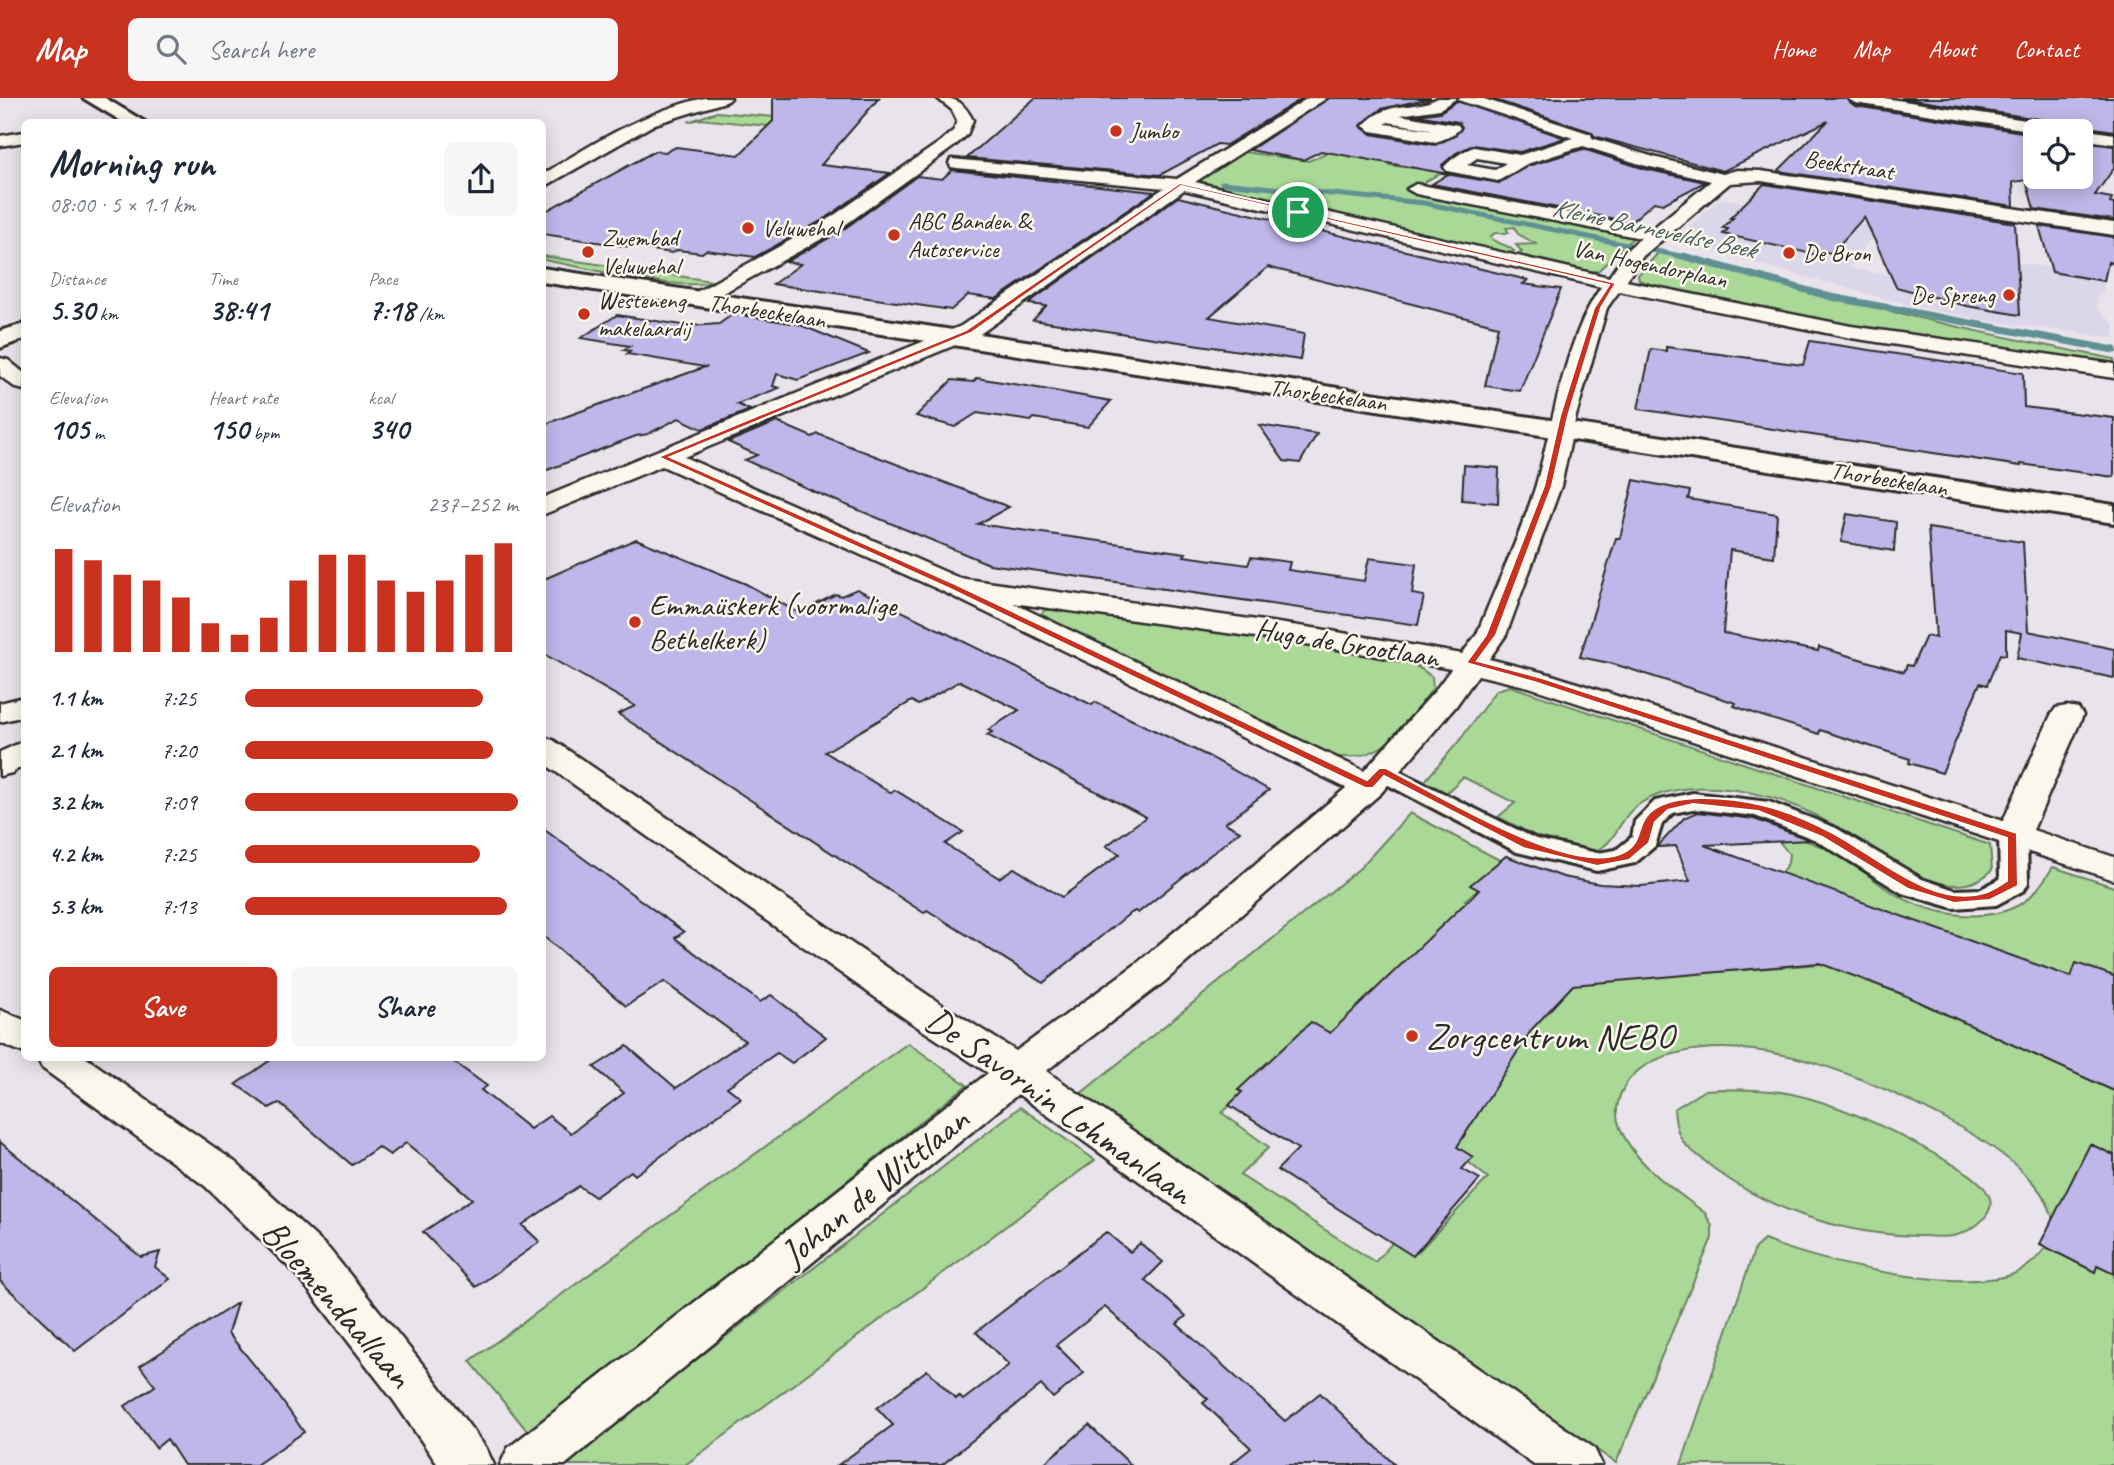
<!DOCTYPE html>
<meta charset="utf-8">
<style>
body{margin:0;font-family:Caveat,sans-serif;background:#f6f6f7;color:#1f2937;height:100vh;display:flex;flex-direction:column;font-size:26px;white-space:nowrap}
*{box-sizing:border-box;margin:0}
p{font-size:23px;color:#747a83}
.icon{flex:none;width:38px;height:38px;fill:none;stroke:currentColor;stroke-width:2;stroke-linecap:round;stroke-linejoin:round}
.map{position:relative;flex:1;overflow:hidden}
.sheet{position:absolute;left:21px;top:21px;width:525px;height:942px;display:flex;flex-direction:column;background:#fff;border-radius:10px;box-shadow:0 4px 18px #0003}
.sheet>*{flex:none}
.fabs{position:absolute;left:2023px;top:21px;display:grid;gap:14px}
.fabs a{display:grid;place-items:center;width:70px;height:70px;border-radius:10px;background:#fff;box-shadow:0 4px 18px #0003;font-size:35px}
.pin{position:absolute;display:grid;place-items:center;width:60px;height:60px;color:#fff;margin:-30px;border:4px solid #fff;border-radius:50%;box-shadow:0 2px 7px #0007}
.round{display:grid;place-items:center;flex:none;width:74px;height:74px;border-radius:10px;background:#f6f6f7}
.head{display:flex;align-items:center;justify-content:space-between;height:119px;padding:0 28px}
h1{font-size:38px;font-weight:600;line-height:52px}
.figures{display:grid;grid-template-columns:repeat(3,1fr);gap:10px;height:119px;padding:7px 28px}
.figures div{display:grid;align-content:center}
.figures b{font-size:30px;font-weight:600}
.figures small{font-size:19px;font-weight:400}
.figures p{font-size:19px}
.chart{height:196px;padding:14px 28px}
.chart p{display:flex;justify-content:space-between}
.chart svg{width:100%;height:126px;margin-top:7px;stroke:#c8321e;stroke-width:6}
.button{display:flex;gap:14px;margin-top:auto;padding:14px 28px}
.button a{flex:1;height:80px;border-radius:10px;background:#c8321e;color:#fff;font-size:28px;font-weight:600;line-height:80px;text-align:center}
.button a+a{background:#f6f6f7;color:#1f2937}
ul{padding:0 28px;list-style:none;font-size:23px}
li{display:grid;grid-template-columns:112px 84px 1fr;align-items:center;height:52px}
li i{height:18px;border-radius:9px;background:#c8321e}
header{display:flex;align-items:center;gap:42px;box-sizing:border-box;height:98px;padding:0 35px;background:#c8321e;color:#fff}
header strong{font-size:33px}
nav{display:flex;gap:38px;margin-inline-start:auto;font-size:24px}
.search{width:490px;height:63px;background:#f6f6f7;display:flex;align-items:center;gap:18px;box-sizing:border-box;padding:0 24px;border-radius:10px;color:#747a83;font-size:26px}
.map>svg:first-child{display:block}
.built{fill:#dcd6ea}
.green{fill:#aad897;stroke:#6a8261;stroke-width:2}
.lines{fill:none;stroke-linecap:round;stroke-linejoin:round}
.stream-far1{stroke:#5f9093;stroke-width:5}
.stream{stroke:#5f9093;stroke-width:7}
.building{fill:#bfb7e9;stroke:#2b2b2b;stroke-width:2;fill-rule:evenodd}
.pedestrian-casing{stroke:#2b2b2b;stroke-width:6}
.minor-casing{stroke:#2b2b2b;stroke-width:5}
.secondary-casing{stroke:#2b2b2b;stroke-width:6}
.pedestrian{fill:#fbf7ec;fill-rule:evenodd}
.minor{fill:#fbf7ec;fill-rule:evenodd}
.secondary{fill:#fbf7ec;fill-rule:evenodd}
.route{fill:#c8321e;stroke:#fff;stroke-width:2;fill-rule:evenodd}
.poi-dot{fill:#c8321e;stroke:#fbf7ec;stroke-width:2.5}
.labels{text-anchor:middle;stroke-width:5;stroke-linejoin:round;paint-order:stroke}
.far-poi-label{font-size:24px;fill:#2b2b2b;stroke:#fbf7ec;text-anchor:start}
.far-street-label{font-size:24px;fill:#2b2b2b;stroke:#fbf7ec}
.far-water-label{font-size:26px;font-style:italic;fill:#455d5f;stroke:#fbf7ec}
.poi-label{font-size:30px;fill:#2b2b2b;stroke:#fbf7ec;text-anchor:start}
.street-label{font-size:30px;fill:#2b2b2b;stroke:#fbf7ec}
.near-poi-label{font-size:37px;fill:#2b2b2b;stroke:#fbf7ec;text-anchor:start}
.near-street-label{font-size:37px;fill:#2b2b2b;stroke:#fbf7ec}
</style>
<header>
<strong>Map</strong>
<div class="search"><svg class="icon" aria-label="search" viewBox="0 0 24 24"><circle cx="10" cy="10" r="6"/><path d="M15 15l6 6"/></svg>Search here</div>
<nav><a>Home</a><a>Map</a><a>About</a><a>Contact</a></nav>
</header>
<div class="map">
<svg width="2114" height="1367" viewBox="0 0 2114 1367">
<rect width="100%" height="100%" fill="#e9e4eb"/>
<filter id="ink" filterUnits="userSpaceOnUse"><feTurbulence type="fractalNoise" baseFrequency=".0143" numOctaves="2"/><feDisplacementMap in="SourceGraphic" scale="14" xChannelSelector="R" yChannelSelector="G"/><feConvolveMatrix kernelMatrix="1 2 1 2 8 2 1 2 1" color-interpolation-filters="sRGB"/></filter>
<g filter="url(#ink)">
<!-- built -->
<polygon class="built" points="1720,100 1879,129 1849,170 1925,184 1941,152 2106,179 2103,193 2097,200 2097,210 2114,226 2114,240 1976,221 1913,208 1673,143"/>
<!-- green -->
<g class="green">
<polygon points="716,14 787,20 768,28 700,21 688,24"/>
<path d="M1363 37 1396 62 1390 67C1410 71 1426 68 1446 72L1416 89 1635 138 1598 173H1582L1514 158 1522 154 1516 147 1536 146 1518 136 1514 129 1506 130 1509 135H1495L1490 139C1497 147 1506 145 1514 153L1505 158 1210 89 1200 82 1244 54 1309 63Z"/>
<path d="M1659 154C1810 196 1961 232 2114 261V269L1787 218 1662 190 1639 182 1638 177Z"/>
<path d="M543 158 712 183C689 196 575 167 543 162Z"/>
<path d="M1062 510 1387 558C1406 562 1417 567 1432 579L1433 590C1401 631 1383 669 1325 657L1039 518 1045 512Z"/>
<path d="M1510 588 1990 747 1992 772C1951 814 1883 757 1845 735 1821 720 1797 706 1769 699 1729 688 1671 682 1635 709 1617 723 1614 754 1587 753 1555 751 1525 732 1498 719L1515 705 1463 679 1446 695 1423 685 1460 642 1496 592Z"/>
<path d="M1410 715 1509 767 1465 802 1487 813 1338 959 1305 938 1222 1015 1269 1049 1240 1077 1375 1164 1394 1143 1417 1155 1488 1080 1445 1045 1564 886 1833 865 2114 993V1367H1681L1755 1150 1764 1142C1824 1165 1945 1193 2007 1178 2023 1174 2036 1162 2045 1150 2078 1105 1998 1051 1965 1032 1905 998 1822 959 1753 952 1712 947 1640 950 1621 995 1616 1007 1615 1018 1620 1030 1635 1067 1675 1092 1705 1115L1712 1128V1140L1616 1365 1079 997 1360 770Z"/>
<path d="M1778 734C1797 740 1817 745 1834 754 1855 765 1872 782 1892 794 1925 815 1980 827 2017 808 2033 800 2043 784 2053 769L2114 789V883L2074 884 1780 776 1788 765 1789 756 1778 742Z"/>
<polygon points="908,945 967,987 529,1335 470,1263"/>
<path d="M1723 991C1746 992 1770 991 1792 996 1842 1007 1893 1032 1938 1058 1953 1067 1974 1076 1985 1091 2003 1114 1972 1134 1953 1138 1943 1140 1931 1138 1921 1138 1843 1137 1760 1111 1701 1060 1694 1054 1686 1049 1682 1042 1676 1032 1675 1022 1674 1011L1705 992Z"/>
<polygon points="1020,1009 1095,1062 685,1367 561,1367"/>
</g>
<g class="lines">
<!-- stream-far1 -->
<polyline class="stream-far1" points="1222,85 1424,105 1690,160"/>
<!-- stream -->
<polyline class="stream" points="1684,158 1831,199 2114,252"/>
</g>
<!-- building -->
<g class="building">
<polygon points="773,0 879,0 821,67 890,75 823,122 755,159 706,152 702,155 677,152 672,155 542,136 542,115 655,53 666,54 676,49 739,57 773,23"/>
<polygon points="1035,0 1303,0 1226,47 1217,46 1160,77 967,60"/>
<polygon points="1329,0 1431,0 1381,11 1360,28 1371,36 1435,47 1453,39 1462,29 1458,24 1417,17 1440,14 1457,3 1565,40 1520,54 1473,47 1456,55 1442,67 1446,76 1499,85 1528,68 1583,51 1645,71 1705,84 1663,106 1654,104 1631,124 1432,86 1448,76 1321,53 1303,62 1250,52"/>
<polygon points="1489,0 1845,0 1855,8 2035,36 2035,79 2081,79 2081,44 2114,48 2114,70 2095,97 2112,100 2110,105 2114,106 2114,122 2034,111 2026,82 2013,84 2014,108 1778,73 1828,23 1723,73 1594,38 1592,34"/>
<polygon points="1901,0 2114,0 2114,33 2081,28 2074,31 2064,25"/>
<polygon points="952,72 1154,94 996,201 968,197 951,212 773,186 801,166 786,164 840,134 917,78 942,81"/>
<polygon points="1764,86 2015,125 2020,217 1967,208 1896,189 1864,119 1832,155 1820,153 1817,157 1723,136 1728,131 1723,130 1733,120 1730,120"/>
<polygon points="1178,99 1528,182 1523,186 1561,191 1520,293 1485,288 1498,228 1268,169 1209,219 1304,236 1300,262 1033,222 1046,208 1029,206 1034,201"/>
<polygon points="2039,128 2114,139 2114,165 2108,164 2104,183 2052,174"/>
<polygon points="733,216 798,226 869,255 798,282 777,276 773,288 779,290 737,306 750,312 702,331 679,320 648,336 636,338 542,374 542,327 705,269 627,256 631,253 623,252 630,248 581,240 617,217 689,228 719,226"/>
<polygon points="1810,243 2023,275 2024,309 2114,320 2114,379 2021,366 2021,368 1638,311 1651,251 1666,253 1666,249 1803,267"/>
<polygon points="977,280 1026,288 1111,303 1088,329 1034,320 1031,323 977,315 955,329 916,318 952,282 973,284"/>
<polygon points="777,324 812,339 818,336 1009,409 978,426 1186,455 1184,458 1248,467 1251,459 1290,464 1288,472 1364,483 1369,460 1416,466 1412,496 1424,498 1418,527 989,466 815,394 745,362 757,357 728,344"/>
<polygon points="1259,327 1317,336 1300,365 1284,363"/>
<polygon points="1464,367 1499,370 1498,405 1462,402"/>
<polygon points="1634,382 1690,393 1688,401 1777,416 1774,459 1730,452 1723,535 1818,553 1819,549 1904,574 1907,567 1912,568 1926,538 1936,540 1928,430 2023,444 2028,533 2114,551 2114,580 2017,560 2022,535 2006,532 2006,557 2000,556 1987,587 1980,585 1942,675 1909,665 1910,661 1820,632 1819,636 1759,617 1734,608 1736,605 1614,566 1580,559 1616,440 1620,440"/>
<polygon points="1847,416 1896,424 1894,453 1841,444"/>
<path d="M636 441 746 486 799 515 836 496 841 498 857 491 1092 607 1095 604 1210 659 1269 692 1225 725 1240 733 1138 815 1135 813 1129 816 1043 885 927 812 924 815 618 616 635 608 542 555V482ZM960 583 1019 612 988 632 992 634 987 637 1146 719 1106 748 1120 756 1062 799 1014 770 999 780 945 746 963 734 895 692 891 695 825 654 912 603 918 607Z"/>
<polygon points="1698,714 1754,721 1810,742 1704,747 2071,879 2076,865 2114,878 2114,993 1902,896 1819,865 1573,887 1532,931 1457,1049 1473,1059 1462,1071 1480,1081 1413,1158 1277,1072 1298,1051 1229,1007 1242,994 1238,992 1311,924 1330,935 1479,792 1470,787 1506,758 1563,779 1600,786 1641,788 1690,783 1676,748 1657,749 1684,720"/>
<polygon points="542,730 684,834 675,840 760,904 771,897 826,939 792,965 777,955 727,989 741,1000 635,1077 631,1073 595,1099 579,1088 522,1127 540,1144 476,1189 423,1134 472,1101 428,1063 406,1045 390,1057 378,1049 352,1067 279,1005 269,1010 236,986 275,959 447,959 487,988 481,992 530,1031 549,1018 571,1035 624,995 594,969 627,948 676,990 745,943 664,884 626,908 542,837"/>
<polygon points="0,1044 141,1159 160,1154 155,1169 170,1181 75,1253 0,1183"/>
<polygon points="2090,1046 2114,1057 2114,1176 2097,1168 2095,1174 2040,1146"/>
<polygon points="1106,1134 1130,1154 1140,1145 1163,1164 1145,1182 1186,1218 1177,1226 1285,1323 1320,1295 1395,1367 1230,1367 1251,1350 1203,1305 1208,1301 1105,1209 1056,1247 1084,1275 1053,1300 1041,1287 942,1367 838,1367 893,1327 877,1310 927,1272 956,1301 959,1298 963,1302 1009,1267 976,1234"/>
<polygon points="237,1205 228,1235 273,1290 304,1334 256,1367 184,1367 167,1341 156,1350 125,1308 155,1288 140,1268"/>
<polygon points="1089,1327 1131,1367 1042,1367"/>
</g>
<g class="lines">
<defs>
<polygon id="pedestrian" points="1382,665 1536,741 1597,755 1616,752 1632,739 1635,723 1655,703 1693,695 1769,704 1836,730 1922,781 1955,792 1981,791 2000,781 1999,738 2003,732 2013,729 2023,732 2027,738 2028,785 2024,792 1996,807 1954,810 1902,795 1816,742 1755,718 1693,711 1673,715 1662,726 1655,748 1635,765 1597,773 1517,754 1373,679 1369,673 1373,667"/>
<g id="minor">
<path d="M704 0H731L728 3 655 26 542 90V77C593 45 644 14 704 0Z"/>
<path d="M937 0C958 0 963 4 973 22L967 37 952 50 838 132 703 206H689L686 202 689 198 824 124 940 44 954 32 957 22 952 12Z"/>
<path d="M1308 0H1327L1195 84 1609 179 1629 150 1641 140 1416 96 1407 91 1416 86 1652 131 1711 83 1646 68 1583 48 1527 66 1498 83 1447 73 1444 69C1451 61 1464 52 1474 49L1520 57 1573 40 1461 3 1458 0H1481L1591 36 1592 40 1657 60 1723 76 1737 72 1761 73 2114 125V137L1761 83 1730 85 1643 158 1626 183 1851 228 2114 266V280L1851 240 1619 193 1607 210 1576 318 1561 388 1506 537 1489 561 1549 576 2003 723 2051 617 2056 610 2067 608 2078 610 2083 617 2033 732 2114 759V782L1529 589 1478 577 1456 608 1381 695 1164 884 1046 973 1594 1350 1602 1367H1534L1018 996 565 1367H500L508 1350 988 975 910 924 542 664V639L553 642 938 904 1016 953 1136 866 1346 690 942 493 662 368 542 417V400L961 228 1164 90 957 70 951 69 949 65 951 61 1177 81ZM1477 60 1506 65 1495 72 1467 67ZM1184 92 1601 189C1565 240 1553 326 1536 387 1521 437 1496 487 1477 536L1462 556 1320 531 959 480 684 359 977 238ZM1013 505 1320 548 1451 571 1434 594 1364 673Z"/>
<path d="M1438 0H1457L1440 11 1400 17 1458 27 1460 30C1455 37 1443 42 1435 44L1371 33 1363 28C1388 0 1413 14 1438 0ZM1388 24 1436 32 1385 26Z"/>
<polygon points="1847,0 1884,0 2064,28 2072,33 2035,33 1855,5"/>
<polygon points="2081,31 2114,36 2114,46 2081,41 2081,33 2075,33"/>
<polygon points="24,34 24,44 0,48 0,38"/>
<polygon points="0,260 8,262 24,275 24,292 16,290 0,278"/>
<polygon points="24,599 24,618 0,624 0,605"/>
<polygon points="24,643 24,667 12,675 0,678 0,654"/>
<polygon points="0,912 24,922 24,955 0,945"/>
<polygon points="36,959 85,959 235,1064 329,1151 428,1273 486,1350 494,1367 438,1367 394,1303 297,1177 205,1088 42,970"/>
</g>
<g id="secondary">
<polygon points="83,0 105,0 145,24 123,24"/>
<polygon points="542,170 2114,407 2114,425 542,184"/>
<polygon points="24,226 24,241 0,250 0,233"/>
</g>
</defs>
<!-- pedestrian casing -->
<use href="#pedestrian" class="pedestrian-casing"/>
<!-- minor casing -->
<use href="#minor" class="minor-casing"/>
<!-- secondary casing -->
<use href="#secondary" class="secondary-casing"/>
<!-- pedestrian -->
<use href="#pedestrian" class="pedestrian"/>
<!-- minor -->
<use href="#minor" class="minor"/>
<!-- secondary -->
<use href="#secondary" class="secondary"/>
</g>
</g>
<!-- route -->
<path class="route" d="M1180 85 1616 185 1601 210 1568 318 1552 388 1496 537 1477 563 1542 580 2017 735 2018 788 1990 802 1954 805 1908 791 1822 739 1758 713 1693 706 1668 712 1655 724 1649 745 1629 762 1597 768 1523 750 1384 678 1373 690H1365L948 490 658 359 966 232ZM1181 88 1609 187 1594 210 1560 318 1544 388 1486 537 1466 565 1534 584 2007 740V783C2000 787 1992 793 1984 795 1932 811 1874 756 1831 734 1810 723 1784 712 1762 707 1733 700 1659 690 1643 724 1637 738 1638 749 1620 756 1568 777 1436 696 1386 670H1379L1367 682 955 486 670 359 971 235Z"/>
<!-- markers -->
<g class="poi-dot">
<circle cx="1116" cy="33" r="7"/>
<circle cx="748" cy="130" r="7"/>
<circle cx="894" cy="137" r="7"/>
<circle cx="588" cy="154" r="7"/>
<circle cx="1789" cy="155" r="7"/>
<circle cx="2009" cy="197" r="7"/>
<circle cx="584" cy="216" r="7"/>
<circle cx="635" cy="524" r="7"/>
<circle cx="1412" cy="938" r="7"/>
</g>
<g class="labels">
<!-- far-poi labels -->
<g class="far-poi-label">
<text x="1130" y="41">Jumbo</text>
<text x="908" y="131">ABC Banden &amp;<tspan x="908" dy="28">Autoservice</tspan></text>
<text x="762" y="138">Veluwehal</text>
<text x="602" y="148">Zwembad<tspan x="602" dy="28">Veluwehal</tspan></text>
<text x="1803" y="163">De Bron</text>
<text x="1995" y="205" text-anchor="end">De Spreng</text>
<text x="598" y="210">Westeneng<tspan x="598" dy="28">makelaardij</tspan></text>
</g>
<!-- far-street labels -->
<g class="far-street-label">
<text transform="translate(1849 67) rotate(9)" y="8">Beekstraat</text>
<text transform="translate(1650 166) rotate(12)" y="8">Van Hogendorplaan</text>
<text transform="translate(767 213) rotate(9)" y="8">Thorbeckelaan</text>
<text transform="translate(1328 297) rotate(8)" y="8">Thorbeckelaan</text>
<text transform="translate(1889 381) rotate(9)" y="8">Thorbeckelaan</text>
</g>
<!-- far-water labels -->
<g class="far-water-label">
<text transform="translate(1654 130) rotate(12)" y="9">Kleine Barneveldse Beek</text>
</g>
<!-- poi labels -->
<g class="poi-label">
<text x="649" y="517">Emmaüskerk (voormalige<tspan x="649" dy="34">Bethelkerk)</tspan></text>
</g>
<!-- street labels -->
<g class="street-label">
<text transform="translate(1347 545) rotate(9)" y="10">Hugo de Grootlaan</text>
</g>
<!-- near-poi labels -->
<g class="near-poi-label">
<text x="1426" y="951">Zorgcentrum NEBO</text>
</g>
<!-- near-street labels -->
<g class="near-street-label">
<text transform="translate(1060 1007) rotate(35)" y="13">De Savornin Lohmanlaan</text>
<text transform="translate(874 1088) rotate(-39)" y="13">Johan de Wittlaan</text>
<text transform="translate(338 1205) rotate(49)" y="13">Bloemendaallaan</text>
</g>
</g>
</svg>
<div class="fabs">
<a><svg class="icon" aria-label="locate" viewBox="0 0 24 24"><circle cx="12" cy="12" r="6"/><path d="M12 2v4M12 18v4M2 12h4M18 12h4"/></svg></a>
</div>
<div class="pin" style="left:1298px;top:114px;background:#1e9e55"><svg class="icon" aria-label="arrive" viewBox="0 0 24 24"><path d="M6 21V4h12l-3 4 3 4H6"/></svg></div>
<section class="sheet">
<div class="head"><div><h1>Morning run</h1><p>08:00 · 5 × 1.1 km</p></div><a class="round"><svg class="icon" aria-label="share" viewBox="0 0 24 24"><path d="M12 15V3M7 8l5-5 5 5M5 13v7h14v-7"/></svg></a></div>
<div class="figures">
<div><p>Distance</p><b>5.30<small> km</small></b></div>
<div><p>Time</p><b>38:41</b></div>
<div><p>Pace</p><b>7:18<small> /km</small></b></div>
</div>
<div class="figures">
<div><p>Elevation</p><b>105<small> m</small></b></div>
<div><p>Heart rate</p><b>150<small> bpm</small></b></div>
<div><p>kcal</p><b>340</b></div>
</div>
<div class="chart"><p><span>Elevation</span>237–252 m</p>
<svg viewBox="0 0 160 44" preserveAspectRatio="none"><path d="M5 44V8M15 44V12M25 44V17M35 44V19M45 44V25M55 44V34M65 44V38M75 44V32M85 44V19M95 44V10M105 44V10M115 44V19M125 44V23M135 44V19M145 44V10M155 44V6"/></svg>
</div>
<ul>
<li><b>1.1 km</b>7:25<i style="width:87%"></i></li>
<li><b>2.1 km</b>7:20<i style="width:91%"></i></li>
<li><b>3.2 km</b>7:09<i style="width:100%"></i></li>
<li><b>4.2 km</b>7:25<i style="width:86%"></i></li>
<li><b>5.3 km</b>7:13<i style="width:96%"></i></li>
</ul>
<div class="button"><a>Save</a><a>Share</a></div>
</section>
</div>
